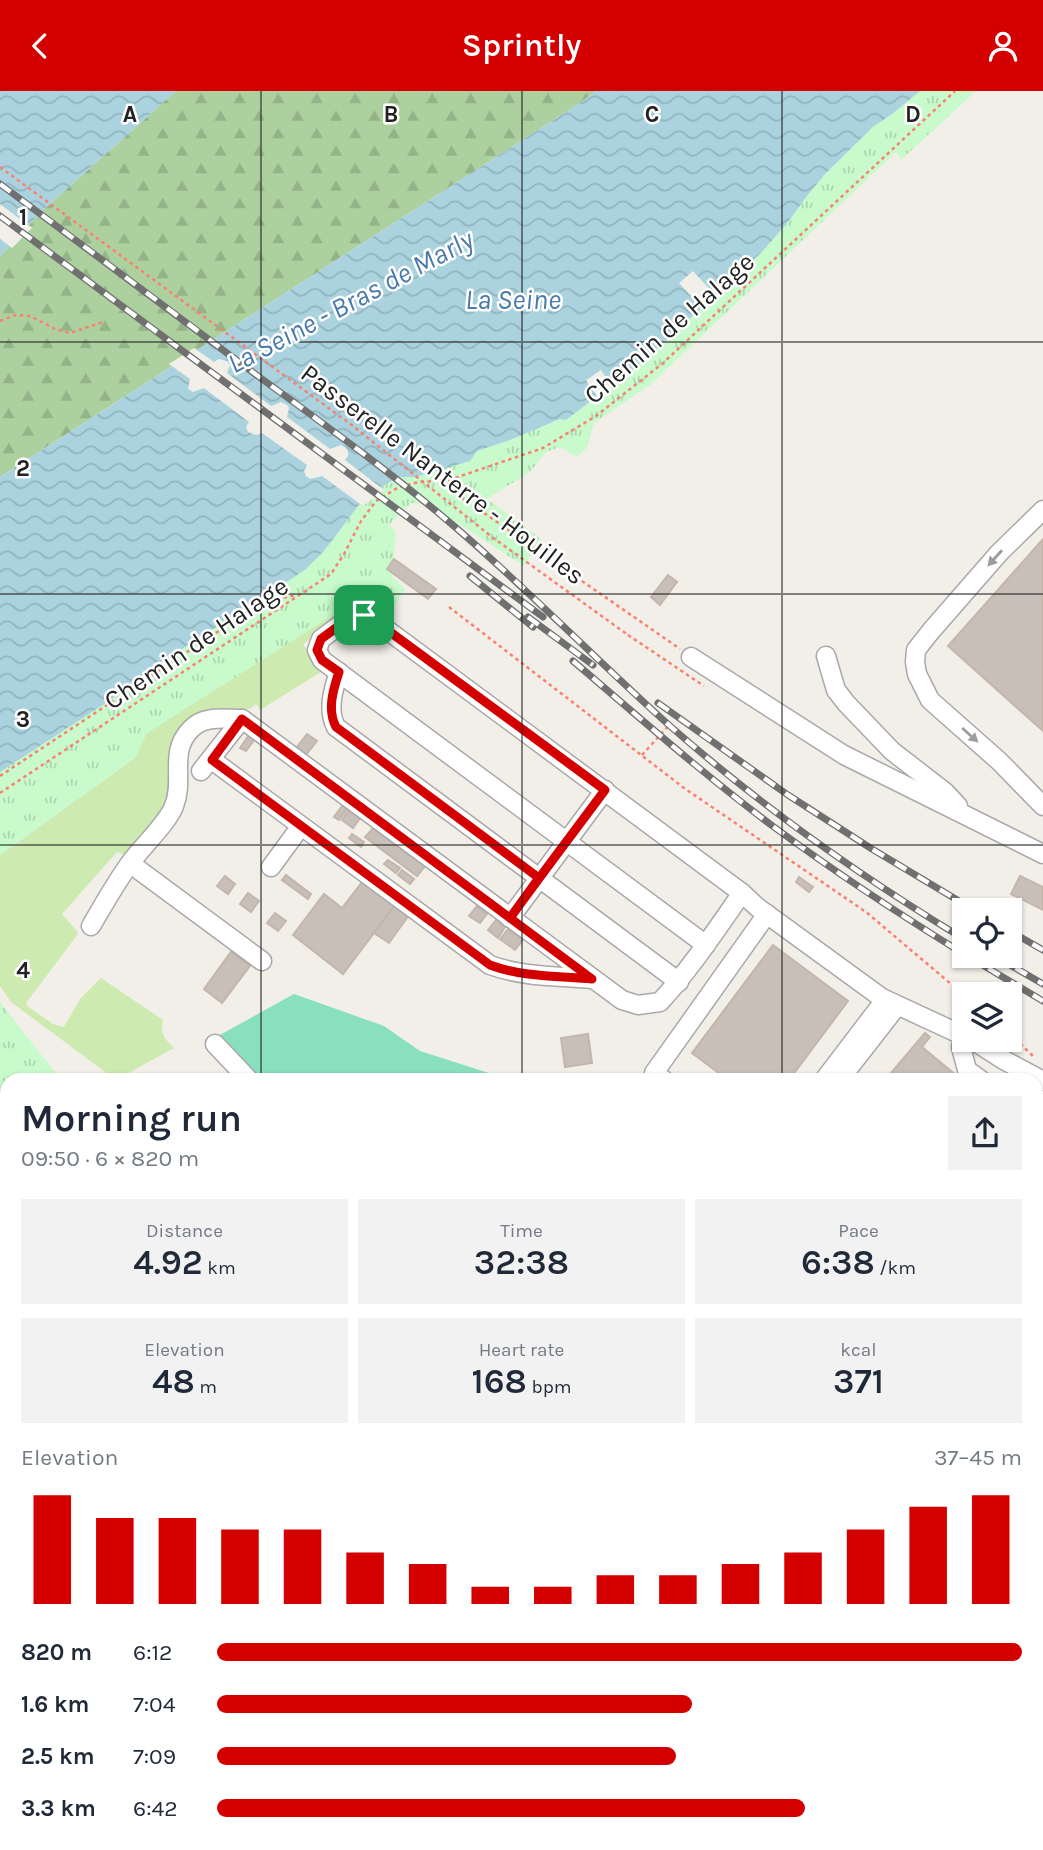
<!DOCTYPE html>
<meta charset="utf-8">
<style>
body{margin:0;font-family:Karla,sans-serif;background:#f2f2f3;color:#1f2937;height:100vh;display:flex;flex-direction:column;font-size:26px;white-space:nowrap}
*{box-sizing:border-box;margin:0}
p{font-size:23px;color:#747a83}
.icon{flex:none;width:38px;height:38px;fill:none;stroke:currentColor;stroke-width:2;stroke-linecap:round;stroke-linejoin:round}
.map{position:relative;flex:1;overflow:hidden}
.panel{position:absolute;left:0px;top:982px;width:1043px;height:779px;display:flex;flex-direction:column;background:#fff;border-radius:21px 21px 0 0;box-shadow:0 2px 5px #0004}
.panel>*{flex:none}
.buttons{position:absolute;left:952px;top:807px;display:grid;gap:14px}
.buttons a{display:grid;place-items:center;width:70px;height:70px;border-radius:0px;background:#fff;box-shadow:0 2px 5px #0004;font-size:35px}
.pin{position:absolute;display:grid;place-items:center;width:60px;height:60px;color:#fff;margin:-30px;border-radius:14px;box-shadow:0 4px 10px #0006}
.round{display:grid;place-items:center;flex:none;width:74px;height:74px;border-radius:0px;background:#f2f2f3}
.headline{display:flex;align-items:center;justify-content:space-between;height:119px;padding:0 21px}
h1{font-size:38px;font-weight:600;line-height:52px}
.metrics{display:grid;grid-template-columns:repeat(3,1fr);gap:10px;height:119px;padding:7px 21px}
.metrics div{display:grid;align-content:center;border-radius:0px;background:#f2f2f3;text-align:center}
.metrics b{font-size:35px;font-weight:600}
.metrics small{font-size:19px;font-weight:400}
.metrics p{font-size:19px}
.chart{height:196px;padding:14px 21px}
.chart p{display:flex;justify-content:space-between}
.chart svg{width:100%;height:126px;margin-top:7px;stroke:#d40000;stroke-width:6}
ul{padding:0 21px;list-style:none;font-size:23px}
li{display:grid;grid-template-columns:112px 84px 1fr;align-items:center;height:52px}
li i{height:18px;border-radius:9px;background:#d40000}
header{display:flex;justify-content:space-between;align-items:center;height:91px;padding:0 21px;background:#d40000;color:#fff;font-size:32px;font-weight:600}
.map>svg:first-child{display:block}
.grass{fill:#cdebb0}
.forest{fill:url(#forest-firs)}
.park{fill:url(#park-tufts)}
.pitch{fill:#88e0be}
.water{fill:url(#water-waves)}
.pier{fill:#f2efe9}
.building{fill:#c7bfb8;stroke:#c4b6ab;stroke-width:2}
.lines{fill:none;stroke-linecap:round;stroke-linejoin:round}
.minor-casing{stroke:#a9a9a9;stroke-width:21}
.major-casing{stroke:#a06b00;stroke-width:24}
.highway-casing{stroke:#dc2a67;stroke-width:28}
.path{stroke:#fa8072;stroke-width:2.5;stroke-dasharray:3.5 3.5;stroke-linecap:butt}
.minor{stroke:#fff;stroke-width:18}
.major{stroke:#fcd6a4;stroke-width:21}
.highway{stroke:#e892a2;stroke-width:24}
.rail-casing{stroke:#707070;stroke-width:7}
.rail{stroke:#fff;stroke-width:4.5;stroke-dasharray:13;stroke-linecap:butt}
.path-bridge{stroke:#fa8072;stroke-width:2.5;stroke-dasharray:3.5 3.5;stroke-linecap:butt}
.oneway{fill:#9c9c9c}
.route-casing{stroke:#fff;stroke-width:14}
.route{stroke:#d40000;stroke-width:9}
.grid{fill:none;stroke:#222;stroke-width:2;stroke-opacity:0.55}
.labels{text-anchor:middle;stroke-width:5;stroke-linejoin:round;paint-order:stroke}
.street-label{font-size:26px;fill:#222;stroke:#fff}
.water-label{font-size:28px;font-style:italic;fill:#4a7aab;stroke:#fff}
.grid-label{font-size:23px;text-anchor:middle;font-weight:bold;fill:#222;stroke:#fff;stroke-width:5;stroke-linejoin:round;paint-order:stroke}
</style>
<header><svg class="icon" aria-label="back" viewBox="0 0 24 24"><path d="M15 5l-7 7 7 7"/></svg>Sprintly<svg class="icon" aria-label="person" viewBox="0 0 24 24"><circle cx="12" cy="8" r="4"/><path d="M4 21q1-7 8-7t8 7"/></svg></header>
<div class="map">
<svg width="1043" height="1759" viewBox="0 0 1043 1759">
<defs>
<pattern id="forest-firs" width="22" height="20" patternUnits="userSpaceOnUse" patternTransform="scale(1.75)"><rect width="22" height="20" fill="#add19e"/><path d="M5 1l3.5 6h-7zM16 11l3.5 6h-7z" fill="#95b388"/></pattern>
<pattern id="park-tufts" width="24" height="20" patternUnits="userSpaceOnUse" patternTransform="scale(1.75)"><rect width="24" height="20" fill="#c8facc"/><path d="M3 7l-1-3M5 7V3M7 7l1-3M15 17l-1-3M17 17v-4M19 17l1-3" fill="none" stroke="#acd6af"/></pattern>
<pattern id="water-waves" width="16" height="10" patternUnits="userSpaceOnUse" patternTransform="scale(1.75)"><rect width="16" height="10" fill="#aad3df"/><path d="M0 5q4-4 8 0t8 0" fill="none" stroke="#92b5bf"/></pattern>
</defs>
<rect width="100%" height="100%" fill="#f2efe9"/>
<!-- grass -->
<path class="grass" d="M360 506 743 791 733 788 361 517 303 553 321 581 260 619 256 613 250 618 228 619 192 629 169 708 160 725 130 766 117 761 62 823 77 840 78 843 26 912 27 915 53 933 64 936 80 908 101 887 163 929C161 944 163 946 174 957L116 989 11 911 0 895V764L135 667 146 642Z"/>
<!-- forest -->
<polygon class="forest" points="176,0 596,0 583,10 0,386 0,165 43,119"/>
<!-- park -->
<g class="park">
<polygon points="920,0 976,0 901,69 896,61 650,294 594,332 587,357 576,366 561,356 546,361 530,381 487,408 541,448 524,475 428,413 411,412 389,434 396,441 392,485 405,498 387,527 360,507 147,642 135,667 0,764 0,672 324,460 362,410 379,397 399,386 415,386 477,360 510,349 560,328 566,329 645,269 762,161 788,131 807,105 825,83 874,35 891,24"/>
<polygon points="0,911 61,989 7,989 7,1039 0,1044"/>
</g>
<!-- pitch -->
<g class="pitch">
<polygon points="294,903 384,935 420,960 511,989 260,989 218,945"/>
<polygon points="7,1147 7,1353 0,1360 0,1154"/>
</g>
<!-- water -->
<g class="water">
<polygon points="0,0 176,0 43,119 0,165"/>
<polygon points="596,0 920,0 891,24 874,35 825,83 807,105 788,131 762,161 645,269 566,329 560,328 510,349 477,360 470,370 415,386 399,386 379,397 362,410 324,460 305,479 157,574 109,610 0,681 0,386 583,10"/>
</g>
<!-- pier -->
<g class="pier">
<polygon points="0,113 32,137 12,157 0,148"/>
<polygon points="693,180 716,205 702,217 679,192"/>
<polygon points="194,257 214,271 219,268 227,270 230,274 227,282 271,315 281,311 287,314 289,317 287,326 330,358 341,354 345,356 348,360 348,365 345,369 384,399 363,415 322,385 310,388 306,385 304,380 307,374 262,342 256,344 248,341 246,336 249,331 204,297 193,301 188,298 190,288 169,273"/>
<polygon points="601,279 613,297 598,307 586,289"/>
</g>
<!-- building -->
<g class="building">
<polygon points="1043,448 1043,640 948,555"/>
<polygon points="394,468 436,498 428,508 387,478"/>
<polygon points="668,484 677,491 660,514 651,506"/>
<polygon points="307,643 317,650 306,664 296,657"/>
<polygon points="249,644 255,648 246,660 240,657"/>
<polygon points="342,715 347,718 339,729 334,726"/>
<polygon points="349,719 360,727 353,737 342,729"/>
<polygon points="373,737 425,775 417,785 365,746"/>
<polygon points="352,743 364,751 361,756 349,747"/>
<polygon points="388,769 400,777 396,782 384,773"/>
<polygon points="402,779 414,788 410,793 398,784"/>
<polygon points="286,784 311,803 308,808 282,789"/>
<polygon points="225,785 235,793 228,803 217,795"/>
<polygon points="1020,785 1043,796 1043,819 1011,803"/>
<polygon points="799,786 813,796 809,801 796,791"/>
<polygon points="363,790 395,814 343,883 293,844 324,803 342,817"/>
<polygon points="248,802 259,810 251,821 240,813"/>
<polygon points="395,814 409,824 389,852 374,842"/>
<polygon points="477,815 487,823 480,832 469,825"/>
<polygon points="275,822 286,830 278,840 267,832"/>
<polygon points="496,829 505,836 498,847 488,839"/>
<polygon points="508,838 523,849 515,859 500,848"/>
<polygon points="773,854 848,910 789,989 728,989 692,962"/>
<polygon points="231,861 250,875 222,912 204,898"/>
<polygon points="925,942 930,946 922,956 962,989 885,989"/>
<polygon points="588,943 592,972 565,976 561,947"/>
<polygon points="1036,1052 1043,1058 1043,1064 1036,1072"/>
<polygon points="7,1374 7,1387 0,1393 0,1381"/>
<polygon points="0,1427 5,1427 7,1429 7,1442 0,1435"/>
<polygon points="0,1744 7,1751 7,1754 10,1754 15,1759 0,1759"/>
<polygon points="116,1754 207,1754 212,1759 110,1759"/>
</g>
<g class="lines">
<defs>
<g id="minor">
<polyline points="1043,419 999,462 931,540 916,559 915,571 917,583 930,609 999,670 1043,715"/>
<polyline points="826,565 836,599 846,612 892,660 945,701 958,715"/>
<polyline points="691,566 844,664 1043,763"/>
<path d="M339 581C333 599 327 619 336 636L679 891"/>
<path d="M212 669 490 874C522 886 558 885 592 888"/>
<polyline points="201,680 242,628"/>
<polyline points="131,771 139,779 262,870"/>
<polyline points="271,776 301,735"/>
<polyline points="742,802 757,816 882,907 964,945"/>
<polyline points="510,827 605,699"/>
<path d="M91 835C104 813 116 791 131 771 142 756 169 730 174 715 185 688 168 661 191 638 204 624 225 628 242 628L622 909 638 914 660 911C691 877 716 839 742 802L371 527 364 524 351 526 321 548 317 559 322 569 706 854"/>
<polyline points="968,948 961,956 967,979 981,989"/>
<polyline points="971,948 1002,968 1043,990"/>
<polyline points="215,953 249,989"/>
<polyline points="664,989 654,982 767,823"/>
<polyline points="824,989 885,909"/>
<polyline points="831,989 844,983 897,915"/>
<polyline points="1036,1030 1043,1035"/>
<polyline points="1036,1207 1043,1188"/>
<polyline points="1036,1295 1043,1296"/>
<polyline points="1036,1331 1043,1320"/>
<polyline points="0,1520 7,1527"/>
<polyline points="0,1709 7,1717"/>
<polyline points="42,1754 48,1759"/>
<polyline points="227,1754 232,1759"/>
<polyline points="686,1754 687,1759"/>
<polyline points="990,1754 996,1759"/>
</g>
<g id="major">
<polyline points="1036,1486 1043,1479"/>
<polyline points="1036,1643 1043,1636"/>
<polyline points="720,1759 727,1754"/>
<polyline points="919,1759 925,1754"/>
</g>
<g id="highway">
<polyline points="1036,1529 1043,1522"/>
<polyline points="1036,1583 1043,1576"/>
<polyline points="786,1759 792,1754"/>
<polyline points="859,1759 865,1754"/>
</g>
</defs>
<!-- minor casing -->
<use href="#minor" class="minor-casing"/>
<!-- major casing -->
<use href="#major" class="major-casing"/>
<!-- highway casing -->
<use href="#highway" class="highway-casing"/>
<!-- path -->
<g class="path">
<polyline points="0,230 15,224 30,225 55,238 70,242 103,231"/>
<polyline points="449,389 461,406 680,558"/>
<polyline points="449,516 684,697 866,821 964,904"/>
<polyline points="628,544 704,595"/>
<polyline points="642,664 671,632"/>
<polyline points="0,685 255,516 273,509 296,504"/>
<polyline points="0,702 331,483 344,463 361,430 376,410 399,396 419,391 449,389 543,357 596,325 663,272 955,0"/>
<polyline points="1010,943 1033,965"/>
</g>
<!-- minor -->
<use href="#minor" class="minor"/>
<!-- major -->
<use href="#major" class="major"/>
<!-- highway -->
<use href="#highway" class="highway"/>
<defs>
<g id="rail">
<path d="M0 93C88 158 175 223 262 288 325 334 389 380 448 430 525 495 595 568 670 635 761 715 860 785 964 848"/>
<polyline points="0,125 543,526"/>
<polyline points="470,485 533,536"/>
<polyline points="528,526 593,574"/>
<path d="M573 570C639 626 704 684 774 736 835 781 899 823 964 863"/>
<polyline points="658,612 788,704 872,758 974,819"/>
<polyline points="1010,840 1043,859"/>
<polyline points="966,864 1043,910"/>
<polyline points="993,864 1043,893"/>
</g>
</defs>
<!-- rail casing -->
<use href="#rail" class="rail-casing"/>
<!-- rail -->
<use href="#rail" class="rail"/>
<!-- path-bridge -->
<polyline class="path-bridge" points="0,76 353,335 492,446 628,544"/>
</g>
<!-- one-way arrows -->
<defs><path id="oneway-solid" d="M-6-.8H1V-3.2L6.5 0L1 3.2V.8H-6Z" transform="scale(1.75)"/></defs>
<g class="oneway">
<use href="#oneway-solid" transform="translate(995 467) rotate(132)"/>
<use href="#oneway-solid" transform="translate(970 644) rotate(42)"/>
</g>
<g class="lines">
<defs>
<path id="route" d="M364 524 351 526 321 548 317 559 322 569 339 581C333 599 327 619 336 636L539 787 510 827 242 628 212 669 490 874C522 886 558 885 592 888L510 827C541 784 573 742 605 699L371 527 364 524"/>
</defs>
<!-- route casing -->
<use href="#route" class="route-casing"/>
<!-- route -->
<use href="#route" class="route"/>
</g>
<!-- grid -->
<path class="grid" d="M261 0V989M522 0V989M782 0V989M0 251H1043M0 503H1043M0 754H1043M0 1005H7M1036 1005H1043M0 1256H7M1036 1256H1043M0 1508H7M1036 1508H1043M261 1754V1759M522 1754V1759M782 1754V1759"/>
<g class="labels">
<!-- street labels -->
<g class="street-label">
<text transform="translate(669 237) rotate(-41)" y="9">Chemin de Halage</text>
<text transform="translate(443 383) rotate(37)" y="9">Passerelle Nanterre - Houilles</text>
<text transform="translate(196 552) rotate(-34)" y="9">Chemin de Halage</text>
</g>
<!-- water labels -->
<g class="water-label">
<text x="513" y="218">La Seine</text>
<text transform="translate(350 210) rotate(-28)" y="10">La Seine - Bras de Marly</text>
</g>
</g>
<g class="grid-label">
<text x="130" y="31">A</text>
<text x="391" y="31">B</text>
<text x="652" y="31">C</text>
<text x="913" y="31">D</text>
<text x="23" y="134">1</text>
<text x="23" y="385">2</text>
<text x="23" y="636">3</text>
<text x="23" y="887">4</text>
</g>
</svg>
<div class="buttons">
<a><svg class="icon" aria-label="locate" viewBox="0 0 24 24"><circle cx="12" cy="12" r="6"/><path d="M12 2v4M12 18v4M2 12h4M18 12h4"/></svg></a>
<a><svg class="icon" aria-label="layers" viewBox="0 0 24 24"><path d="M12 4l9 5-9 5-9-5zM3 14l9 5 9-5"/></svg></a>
</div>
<div class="pin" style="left:364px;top:524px;background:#1e9e55"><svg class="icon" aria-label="arrive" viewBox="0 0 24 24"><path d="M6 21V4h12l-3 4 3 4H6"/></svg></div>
<section class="panel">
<div class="headline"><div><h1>Morning run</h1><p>09:50 · 6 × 820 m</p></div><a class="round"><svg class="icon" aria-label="share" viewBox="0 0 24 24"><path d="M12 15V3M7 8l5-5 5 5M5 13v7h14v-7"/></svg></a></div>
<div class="metrics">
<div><p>Distance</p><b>4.92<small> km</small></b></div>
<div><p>Time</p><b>32:38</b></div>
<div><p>Pace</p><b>6:38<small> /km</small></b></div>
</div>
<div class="metrics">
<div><p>Elevation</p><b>48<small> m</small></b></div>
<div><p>Heart rate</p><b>168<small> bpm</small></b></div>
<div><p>kcal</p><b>371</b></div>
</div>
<div class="chart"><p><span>Elevation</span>37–45 m</p>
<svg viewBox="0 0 160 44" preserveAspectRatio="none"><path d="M5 44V6M15 44V14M25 44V14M35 44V18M45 44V18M55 44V26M65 44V30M75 44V38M85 44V38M95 44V34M105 44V34M115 44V30M125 44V26M135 44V18M145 44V10M155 44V6"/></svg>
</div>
<ul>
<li><b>820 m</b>6:12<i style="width:100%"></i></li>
<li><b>1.6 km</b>7:04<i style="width:59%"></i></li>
<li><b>2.5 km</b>7:09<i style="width:57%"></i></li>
<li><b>3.3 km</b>6:42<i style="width:73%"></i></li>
</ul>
</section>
</div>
